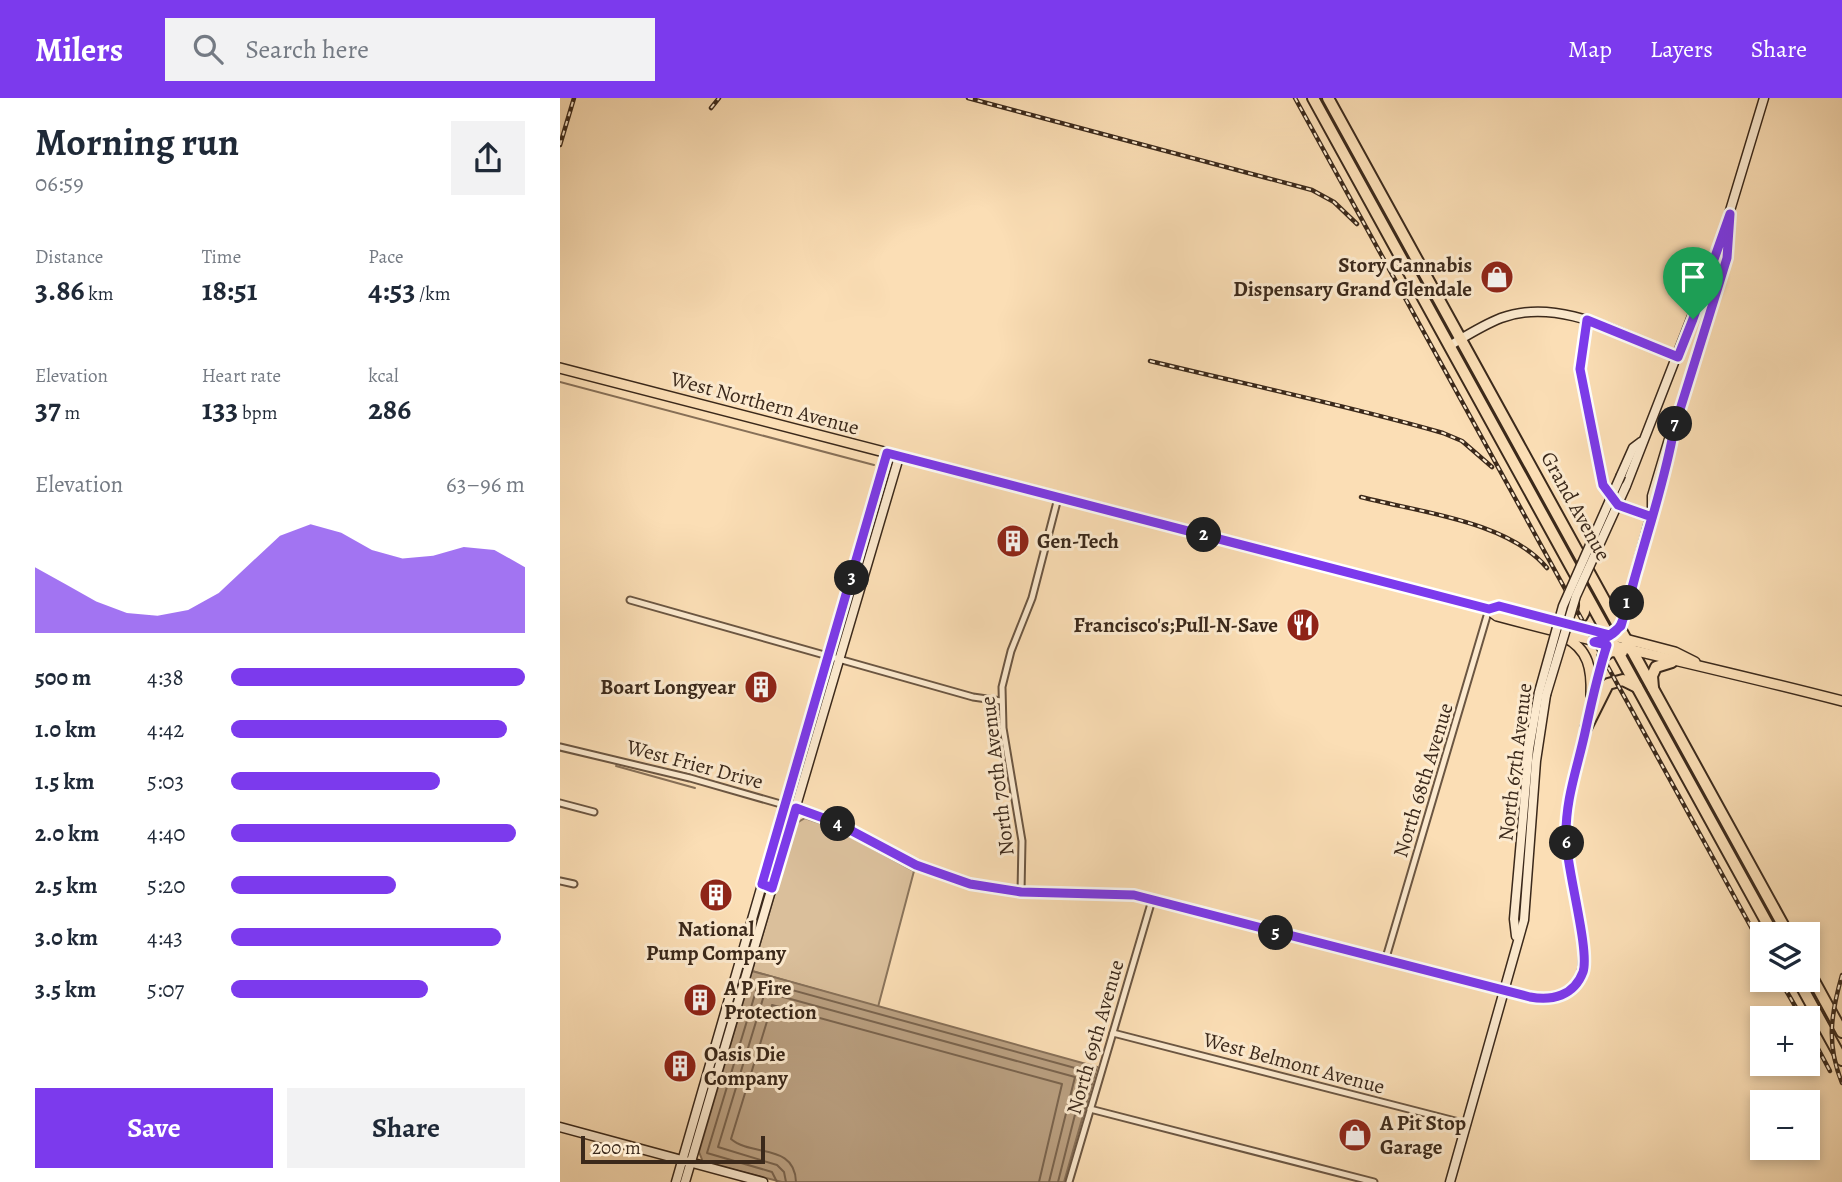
<!DOCTYPE html>
<meta charset="utf-8">
<style>
body{margin:0;font-family:Alegreya,serif;background:#f2f2f3;color:#1f2937;height:100vh;display:flex;flex-direction:column;font-size:26px;white-space:nowrap}
*{box-sizing:border-box;margin:0}
p{font-size:23px;color:#747a83}
.icon{flex:none;width:38px;height:38px;fill:none;stroke:currentColor;stroke-width:2;stroke-linecap:round;stroke-linejoin:round}
.map{position:relative;flex:1;overflow:hidden}
.panel{display:flex;flex-direction:column;background:#fff;width:560px}
.panel>*{flex:none}
.controls{position:absolute;left:1190px;top:824px;display:grid;gap:14px}
.controls a{display:grid;place-items:center;width:70px;height:70px;border-radius:0px;background:#fff;box-shadow:0 4px 10px #0003;font-size:35px}
.scale{position:absolute;left:21px;bottom:18px;width:184px;box-sizing:border-box;padding-left:7px;border:4px solid #3b291b;border-top:0;font-size:19px;line-height:24px;white-space:nowrap;color:#3b291b;-webkit-text-stroke:5px #fceacf;paint-order:stroke}
.pin{position:absolute;display:grid;place-items:center;width:60px;height:60px;color:#fff;margin:-72px -30px;border-radius:50% 50% 50% 0;rotate:-45deg;box-shadow:0 0 7px #0007}
.pin .icon{rotate:45deg}
.km{position:absolute;width:35px;height:35px;margin:-18px;border-radius:50%;background:#222;color:#fff;font-size:19px;line-height:35px;text-align:center}
.round{display:grid;place-items:center;flex:none;width:74px;height:74px;border-radius:0px;background:#f2f2f3}
.headline{display:flex;align-items:center;justify-content:space-between;height:119px;padding:0 35px}
h1{font-size:38px;font-weight:700;line-height:52px}
.figures{display:grid;grid-template-columns:repeat(3,1fr);gap:10px;height:119px;padding:7px 35px}
.figures div{display:grid;align-content:center}
.figures b{font-size:30px;font-weight:700}
.figures small{font-size:19px;font-weight:400}
.figures p{font-size:19px}
.chart{height:196px;padding:14px 35px}
.chart p{display:flex;justify-content:space-between}
.chart svg{width:100%;height:126px;margin-top:7px;fill:#7c3aed;opacity:.7}
.cta{display:flex;gap:14px;margin-top:auto;padding:14px 35px}
.cta a{flex:1;height:80px;border-radius:0px;background:#7c3aed;color:#fff;font-size:28px;font-weight:700;line-height:80px;text-align:center}
.cta a+a{background:#f2f2f3;color:#1f2937}
ul{padding:0 35px;list-style:none;font-size:23px}
li{display:grid;grid-template-columns:112px 84px 1fr;align-items:center;height:52px}
li i{height:18px;border-radius:9px;background:#7c3aed}
header{display:flex;align-items:center;gap:42px;box-sizing:border-box;height:98px;padding:0 35px;background:#7c3aed;color:#fff}
header strong{font-size:33px}
nav{display:flex;gap:38px;margin-inline-start:auto;font-size:24px}
.search{width:490px;height:63px;background:#f2f2f3;display:flex;align-items:center;gap:18px;box-sizing:border-box;padding:0 24px;border-radius:0px;color:#747a83;font-size:26px}
main{display:flex;flex:1;min-height:0}
.map>svg:first-child{display:block}
.green{fill:#dabf9b;stroke:#8a745b;stroke-width:2}
.water{fill:#baa081;stroke:#877058;stroke-width:2}
.lines{fill:none;stroke-linecap:round;stroke-linejoin:round}
.shore{stroke:#7a644e;stroke-width:2}
.stream{stroke:#877058;stroke-width:2}
.street-casing{stroke:#6b5642;stroke-width:9}
.secondary-casing{stroke:#3b291b;stroke-width:11}
.primary-casing{stroke:#3b291b;stroke-width:12}
.highway-casing{stroke:#3b291b;stroke-width:14}
.street{stroke:#fceacf;stroke-width:5}
.secondary{stroke:#fceacf;stroke-width:8}
.primary{stroke:#fbdeb5;stroke-width:9}
.highway{stroke:#fbdeb5;stroke-width:10}
.rail-casing{stroke:#3b291b;stroke-width:4.5}
.rail{stroke:#fceacf;stroke-width:2;stroke-dasharray:5;stroke-linecap:butt}
.secondary-bridge-casing{stroke:#3b291b;stroke-width:11;stroke-linecap:butt}
.secondary-bridge{stroke:#fceacf;stroke-width:8}
.route-casing{stroke:#fff;stroke-width:14}
.route{stroke:#7c3aed;stroke-width:9}
.labels{text-anchor:middle;stroke-width:6;stroke-linejoin:round;paint-order:stroke}
.poi-label{font-size:21px;font-weight:bold;fill:#3b291b;stroke:#fceacf;text-anchor:start}
.street-label{font-size:21px;fill:#3b291b;stroke:#fceacf}
</style>
<header>
<strong>Milers</strong>
<div class="search"><svg class="icon" aria-label="search" viewBox="0 0 24 24"><circle cx="10" cy="10" r="6"/><path d="M15 15l6 6"/></svg>Search here</div>
<nav><a>Map</a><a>Layers</a><a>Share</a></nav>
</header>
<main>
<section class="panel">
<div class="headline"><div><h1>Morning run</h1><p>06:59</p></div><a class="round"><svg class="icon" aria-label="share" viewBox="0 0 24 24"><path d="M12 15V3M7 8l5-5 5 5M5 13v7h14v-7"/></svg></a></div>
<div class="figures">
<div><p>Distance</p><b>3.86<small> km</small></b></div>
<div><p>Time</p><b>18:51</b></div>
<div><p>Pace</p><b>4:53<small> /km</small></b></div>
</div>
<div class="figures">
<div><p>Elevation</p><b>37<small> m</small></b></div>
<div><p>Heart rate</p><b>133<small> bpm</small></b></div>
<div><p>kcal</p><b>286</b></div>
</div>
<div class="chart"><p><span>Elevation</span>63–96 m</p>
<svg viewBox="0 0 160 44" preserveAspectRatio="none"><path d="M0 44V21L10 27L20 33L30 37L40 38L50 36L60 30L70 20L80 10L90 6L100 9L110 15L120 18L130 17L140 14L150 15L160 21V44z"/></svg>
</div>
<ul>
<li><b>500 m</b>4:38<i style="width:100%"></i></li>
<li><b>1.0 km</b>4:42<i style="width:94%"></i></li>
<li><b>1.5 km</b>5:03<i style="width:71%"></i></li>
<li><b>2.0 km</b>4:40<i style="width:97%"></i></li>
<li><b>2.5 km</b>5:20<i style="width:56%"></i></li>
<li><b>3.0 km</b>4:43<i style="width:92%"></i></li>
<li><b>3.5 km</b>5:07<i style="width:67%"></i></li>
</ul>
<div class="cta"><a>Save</a><a>Share</a></div>
</section>
<div class="map">
<svg width="1282" height="1084" viewBox="0 0 1282 1084">
<rect width="100%" height="100%" fill="#fbdeb5"/>
<filter id="stains"><feTurbulence type="fractalNoise" baseFrequency=".00286" numOctaves="4"/><feColorMatrix values="0 0 0 0 .2 0 0 0 0 .09 0 0 0 0 .02 0 0 0 .5 -.17"/></filter>
<radialGradient id="worn" r=".72"><stop offset=".6" stop-color="#630" stop-opacity="0"/><stop offset="1" stop-color="#630" stop-opacity=".3"/></radialGradient>
<!-- green -->
<polygon class="green" points="245,720 277,731 354,773 318,909 192,873 235,726"/>
<!-- water -->
<polygon class="water" points="192,873 537,969 504,1084 222,1084 143,1064 139,1054"/>
<g class="lines">
<!-- shore -->
<g class="shore">
<polyline points="217,1084 212,1074 147,1055 199,883 526,973 498,1084"/>
<polyline points="226,1084 224,1074 217,1067 158,1049 205,894 515,979 489,1084"/>
<path d="M236 1084C235 1045 192 1059 171 1041L212 907 502 986 479 1084"/>
</g>
<!-- stream -->
<g class="stream">
<polyline points="0,284 314,367"/>
<polyline points="56,668 135,690"/>
</g>
<defs>
<g id="street">
<polyline points="70,502 413,599 441,603"/>
<polyline points="0,649 130,680 252,715 356,767 410,786 461,794 574,797 945,893"/>
<polyline points="0,705 34,714"/>
<polyline points="0,783 14,786"/>
<polyline points="461,794 462,743 443,630 442,589 451,553 472,500 498,400"/>
<polyline points="825,863 929,511"/>
<polyline points="553,935 907,1026"/>
<polyline points="530,1011 814,1084"/>
<polyline points="509,1084 592,802"/>
</g>
<g id="secondary">
<polyline points="1027,222 1020,271 1043,387 1057,407 1092,419"/>
<path d="M889 248C906 238 923 227 941 220 1000 198 1064 238 1118 259"/>
<polyline points="1061,377 1073,350 1081,344"/>
<polyline points="1066,388 1159,149 1204,0"/>
<polyline points="1092,409 1092,398 1109,341"/>
<polyline points="1061,528 1114,331 1167,160 1170,116"/>
<polyline points="956,838 954,821 969,651 979,594"/>
<path d="M945 893C971 899 1001 910 1018 883 1034 858 1010 783 1007 752 1003 709 1017 673 1026 631 1032 605 1036 580 1045 554"/>
<polyline points="0,1029 203,1084"/>
<polyline points="116,1084 327,355"/>
<polyline points="125,1084 339,359"/>
<polyline points="890,1084 964,822 976,663 986,597"/>
</g>
<g id="primary">
<path d="M0 270 926 510 937 518C1052 549 1167 573 1282 603"/>
<polyline points="929,511 939,508 1115,554 1135,564"/>
<path d="M1004 539C1029 551 1032 572 1031 597"/>
</g>
<g id="highway">
<polyline points="753,0 1213,836"/>
<polyline points="768,0 1228,836"/>
<path d="M1003 525C1021 527 1028 514 1024 498"/>
<polyline points="1043,559 1051,553 1062,554"/>
<polyline points="1093,590 1092,578 1096,569 1112,564"/>
<polyline points="1026,630 1048,586 1063,582 1077,589"/>
<polyline points="1248,872 1282,934"/>
<polyline points="1238,882 1282,962"/>
</g>
</defs>
<!-- street casing -->
<use href="#street" class="street-casing"/>
<!-- secondary casing -->
<use href="#secondary" class="secondary-casing"/>
<!-- primary casing -->
<use href="#primary" class="primary-casing"/>
<!-- highway casing -->
<use href="#highway" class="highway-casing"/>
<!-- street -->
<use href="#street" class="street"/>
<!-- secondary -->
<use href="#secondary" class="secondary"/>
<!-- primary -->
<use href="#primary" class="primary"/>
<!-- highway -->
<use href="#highway" class="highway"/>
<defs>
<g id="rail">
<polyline points="408,0 752,92 774,104 797,126"/>
<polyline points="735,0 1202,849"/>
<polyline points="151,10 159,0"/>
<polyline points="0,47 14,0"/>
<path d="M590 263C688 287 786 307 883 335L902 343 932 369"/>
<path d="M801 399C858 414 948 423 987 470"/>
<path d="M1282 877C1271 916 1266 946 1282 985"/>
<polyline points="1220,882 1242,920"/>
<polyline points="1248,932 1270,973"/>
</g>
</defs>
<!-- rail casing -->
<use href="#rail" class="rail-casing"/>
<!-- rail -->
<use href="#rail" class="rail"/>
<defs>
<g id="secondary-bridge">
<polyline points="979,594 1003,508 1061,377"/>
<polyline points="986,597 1016,498 1066,388"/>
</g>
</defs>
<!-- secondary-bridge casing -->
<use href="#secondary-bridge" class="secondary-bridge-casing"/>
<!-- secondary-bridge -->
<use href="#secondary-bridge" class="secondary-bridge"/>
</g>
<g class="lines">
<defs>
<path id="route" d="M1133 221 1118 259 1027 222 1020 271 1043 387 1058 407 1092 419 1061 528 1050 537 939 508 929 511 327 355 202 786 212 790 236 710 277 725 356 767 410 786 461 794 574 797 970 899C992 903 1014 898 1023 874 1030 853 1007 772 1006 741 1005 700 1018 669 1026 630 1032 602 1038 575 1047 547L1034 544C1044 542 1056 536 1061 526 1069 509 1072 487 1078 469 1091 423 1106 377 1114 331L1167 160 1170 116 1133 221"/>
</defs>
<!-- route casing -->
<use href="#route" class="route-casing"/>
<!-- route -->
<use href="#route" class="route"/>
</g>
<!-- icons -->
<defs>
<symbol id="shop-disc" viewBox="-11 -11 22 22"><circle r="9.5" fill="#8f2418" stroke="#fceacf"/><path d="M-5-2.5h2.3a2.7 3.5 0 0 1 5.4 0H5L5.5 6h-11ZM-1.5-2.5h3a1.5 2.3 0 0 0-3 0Z" fill="#fff"/></symbol>
<symbol id="building-disc" viewBox="-11 -11 22 22"><circle r="9.5" fill="#8f2418" stroke="#fceacf"/><path d="M-4-6H4V6H1V3H-1V6H-4ZM-2.5-4.3h1.7v1.8h-1.7ZM.8-4.3h1.7v1.8H.8ZM-2.5-1h1.7V.8h-1.7ZM.8-1h1.7V.8H.8Z" fill="#fff"/></symbol>
<symbol id="restaurant-disc" viewBox="-11 -11 22 22"><circle r="9.5" fill="#8f2418" stroke="#fceacf"/><path d="M-5-6h1v4h1v-4h1v4h1v-4h1v5L-1.5 .5V6h-2V.5L-5-1ZM5-6V6H3V1.5H1.5Q1.5-4 5-6Z" fill="#fff"/></symbol>
</defs>
<g fill-rule="evenodd">
<use href="#shop-disc" x="918" y="160" width="38" height="38"/>
<use href="#building-disc" x="434" y="424" width="38" height="38"/>
<use href="#restaurant-disc" x="724" y="508" width="38" height="38"/>
<use href="#building-disc" x="182" y="570" width="38" height="38"/>
<use href="#building-disc" x="137" y="778" width="38" height="38"/>
<use href="#building-disc" x="121" y="883" width="38" height="38"/>
<use href="#building-disc" x="101" y="949" width="38" height="38"/>
<use href="#shop-disc" x="776" y="1018" width="38" height="38"/>
</g>
<g class="labels">
<!-- poi labels -->
<g class="poi-label">
<text x="912" y="174" text-anchor="end">Story Cannabis<tspan x="912" dy="24">Dispensary Grand Glendale</tspan></text>
<text x="477" y="450">Gen-Tech</text>
<text x="718" y="534" text-anchor="end">Francisco's;Pull-N-Save</text>
<text x="176" y="596" text-anchor="end">Boart Longyear</text>
<text x="156" y="838" text-anchor="middle">National<tspan x="156" dy="24">Pump Company</tspan></text>
<text x="164" y="897">A P Fire<tspan x="164" dy="24">Protection</tspan></text>
<text x="144" y="963">Oasis Die<tspan x="144" dy="24">Company</tspan></text>
<text x="820" y="1032">A Pit Stop<tspan x="820" dy="24">Garage</tspan></text>
</g>
<!-- street labels -->
<g class="street-label">
<text transform="translate(205 305) rotate(15)" y="7">West Northern Avenue</text>
<text transform="translate(1016 408) rotate(61)" y="7">Grand Avenue</text>
<text transform="translate(955 664) rotate(-83)" y="7">North 67th Avenue</text>
<text transform="translate(135 666) rotate(15)" y="7">West Frier Drive</text>
<text transform="translate(437 678) rotate(-97)" y="7">North 70th Avenue</text>
<text transform="translate(863 682) rotate(-73)" y="7">North 68th Avenue</text>
<text transform="translate(535 939) rotate(-74)" y="7">North 69th Avenue</text>
<text transform="translate(734 965) rotate(15)" y="7">West Belmont Avenue</text>
</g>
</g>
<rect width="100%" height="100%" filter="url(#stains)"/>
<rect width="100%" height="100%" fill="url(#worn)"/>
</svg>
<div class="controls">
<a><svg class="icon" aria-label="layers" viewBox="0 0 24 24"><path d="M12 4l9 5-9 5-9-5zM3 14l9 5 9-5"/></svg></a>
<a>+</a>
<a>−</a>
</div>
<div class="scale">200 m</div>
<div class="pin" style="left:1133px;top:221px;background:#1e9e55"><svg class="icon" aria-label="arrive" viewBox="0 0 24 24"><path d="M6 21V4h12l-3 4 3 4H6"/></svg></div>
<b class="km" style="left:1067px;top:505px">1</b>
<b class="km" style="left:644px;top:437px">2</b>
<b class="km" style="left:292px;top:480px">3</b>
<b class="km" style="left:278px;top:726px">4</b>
<b class="km" style="left:716px;top:835px">5</b>
<b class="km" style="left:1007px;top:745px">6</b>
<b class="km" style="left:1115px;top:326px">7</b>
</div>
</main>
